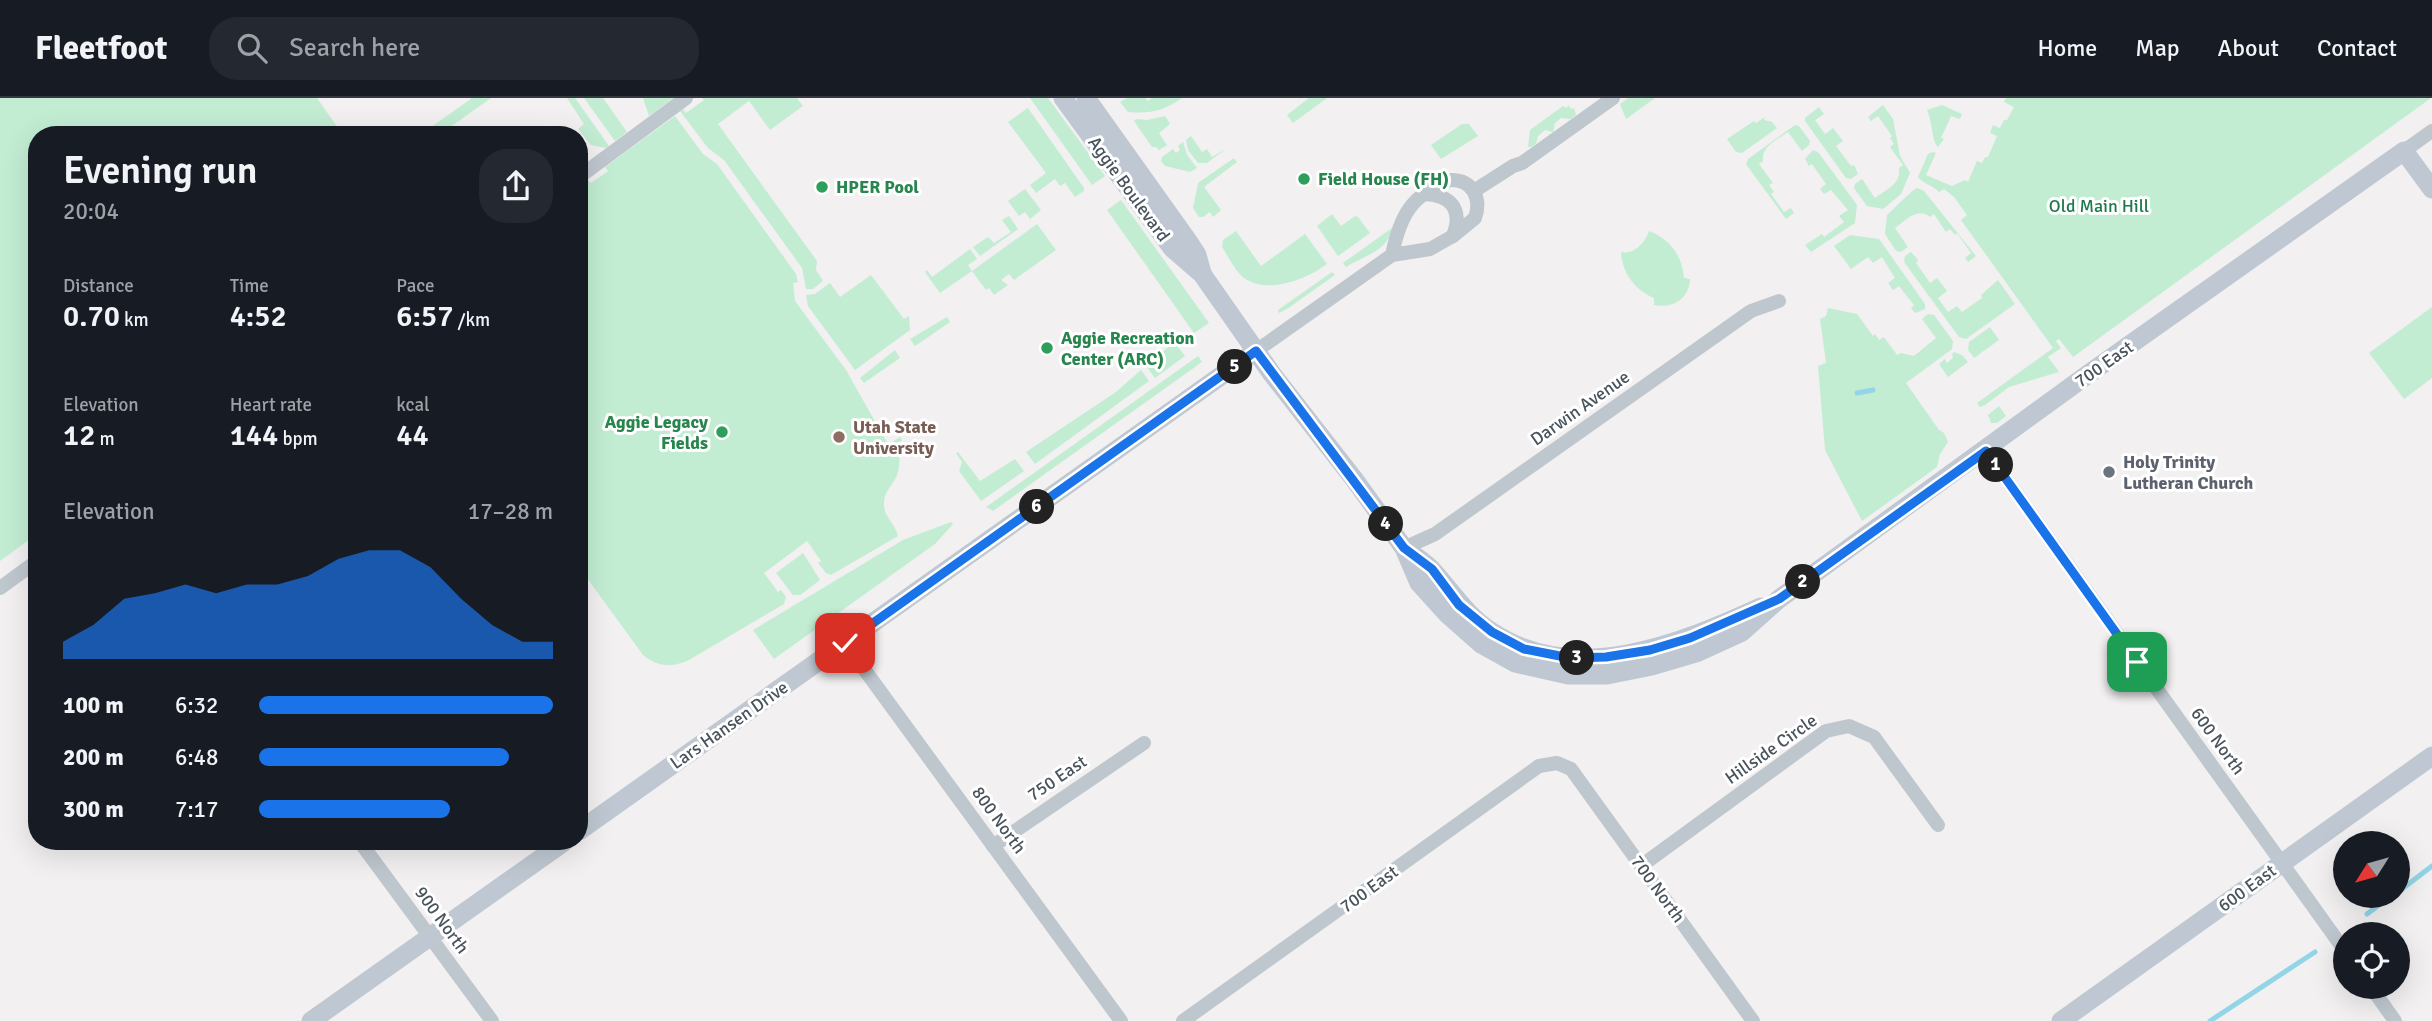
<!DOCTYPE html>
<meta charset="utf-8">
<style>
body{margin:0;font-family:Signika,sans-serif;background:#242831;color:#f1f3f6;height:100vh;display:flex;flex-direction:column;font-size:26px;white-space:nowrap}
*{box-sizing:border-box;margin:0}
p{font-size:23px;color:#9ea1a6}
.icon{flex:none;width:38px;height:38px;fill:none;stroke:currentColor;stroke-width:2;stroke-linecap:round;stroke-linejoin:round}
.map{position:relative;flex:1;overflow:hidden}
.sheet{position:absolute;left:28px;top:28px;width:560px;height:724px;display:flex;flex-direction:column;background:#171b24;border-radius:28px;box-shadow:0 7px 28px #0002}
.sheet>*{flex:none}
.needle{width:46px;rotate:233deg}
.tools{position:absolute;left:2333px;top:733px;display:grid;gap:14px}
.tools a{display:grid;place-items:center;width:77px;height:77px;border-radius:50%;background:#171b24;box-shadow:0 7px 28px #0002;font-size:35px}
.pin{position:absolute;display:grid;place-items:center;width:60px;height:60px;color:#fff;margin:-30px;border-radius:14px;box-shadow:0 4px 10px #0006}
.km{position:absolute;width:35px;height:35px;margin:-18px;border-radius:50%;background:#222;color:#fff;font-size:19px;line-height:35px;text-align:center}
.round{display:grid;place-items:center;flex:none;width:74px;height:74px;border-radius:28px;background:#242831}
.summary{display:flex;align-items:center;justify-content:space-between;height:119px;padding:0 35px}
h1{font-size:38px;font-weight:600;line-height:52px}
.stats{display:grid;grid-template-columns:repeat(3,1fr);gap:10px;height:119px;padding:7px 35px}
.stats div{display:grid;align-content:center}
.stats b{font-size:30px;font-weight:600}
.stats small{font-size:19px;font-weight:400}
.stats p{font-size:19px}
.chart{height:196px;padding:14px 35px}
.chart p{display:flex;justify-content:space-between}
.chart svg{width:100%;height:126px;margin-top:7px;fill:#1a73e8;opacity:.7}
ul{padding:0 35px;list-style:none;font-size:23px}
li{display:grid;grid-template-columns:112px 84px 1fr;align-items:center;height:52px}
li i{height:18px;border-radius:9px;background:#1a73e8}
header{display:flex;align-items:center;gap:42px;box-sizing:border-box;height:98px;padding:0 35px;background:#171b24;border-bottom:2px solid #363941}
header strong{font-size:33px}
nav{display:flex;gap:38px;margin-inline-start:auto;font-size:24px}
.search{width:490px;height:63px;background:#242831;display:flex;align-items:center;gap:18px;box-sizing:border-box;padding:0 24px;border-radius:28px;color:#9ea1a6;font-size:26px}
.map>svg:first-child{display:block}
.green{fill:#c2edd3}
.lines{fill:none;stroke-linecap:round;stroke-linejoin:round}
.stream{stroke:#92d5e7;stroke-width:5}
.street{stroke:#bfc7ce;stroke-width:14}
.secondary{stroke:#bfc8d2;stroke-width:19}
.route-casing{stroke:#fff;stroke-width:14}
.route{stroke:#1a73e8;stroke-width:9}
.leisure-dot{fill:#2e9e5b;stroke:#fff;stroke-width:2.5}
.education-dot{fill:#8d6e63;stroke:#fff;stroke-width:2.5}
.worship-dot{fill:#6b7280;stroke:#fff;stroke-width:2.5}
.labels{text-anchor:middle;stroke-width:6;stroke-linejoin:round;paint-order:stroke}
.leisure-label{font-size:18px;font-weight:bold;fill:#27864d;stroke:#fff;text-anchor:start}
.street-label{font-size:18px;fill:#49535c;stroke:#fff}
.park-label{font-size:18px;fill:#1e7a4c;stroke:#fff}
.education-label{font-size:18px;font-weight:bold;fill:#785e54;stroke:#fff;text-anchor:start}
.worship-label{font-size:18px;font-weight:bold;fill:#5b616d;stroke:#fff;text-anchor:start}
</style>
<header>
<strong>Fleetfoot</strong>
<div class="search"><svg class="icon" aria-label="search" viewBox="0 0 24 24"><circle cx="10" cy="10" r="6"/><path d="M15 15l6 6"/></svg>Search here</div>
<nav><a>Home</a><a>Map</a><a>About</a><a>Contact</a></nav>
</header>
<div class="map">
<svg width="2432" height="923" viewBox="0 0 2432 923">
<rect width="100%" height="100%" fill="#f2f0f0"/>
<!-- green -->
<g class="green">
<polygon points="0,0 317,0 343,37 37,37 37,436 0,463"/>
<polygon points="472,0 491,0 439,37 420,37"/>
<polygon points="567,0 575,0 609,48 606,50 591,47 578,31 584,26"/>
<polygon points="584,0 603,0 627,34 615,43"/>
<polygon points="643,0 674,0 649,18"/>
<polygon points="702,0 797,0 803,8 770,32 749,3 718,26 817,163 816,172 823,183 813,191 806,191 802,170 724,62 708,50 680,13 683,11 686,15 704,2"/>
<polygon points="1030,0 1048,0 1105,78 1092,87"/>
<path d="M1127 0H1145L1148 3 1152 0H1182C1164 13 1150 16 1128 14L1120 4Z"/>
<polygon points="1309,0 1327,0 1293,25 1287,17"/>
<polygon points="1628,0 1655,0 1626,21 1620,6"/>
<path d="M2006 0H2431L2073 259 2059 241 2056 243 2061 250 2048 259 2059 274 2009 289 1985 307 1980 309 1977 305 2053 250 1961 122 1967 117 1954 99 1944 91 1939 94C1933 87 1923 86 1918 79L1928 56 1933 54 1936 55 1926 77 1952 88 1965 82 1968 84 1977 63 1982 65 1985 59H1988L1997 38 1990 35 1993 27 2000 30 2004 22H2007L2014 9 2004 4Z"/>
<polygon points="1568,7 1571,11 1574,10 1576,17 1571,21 1561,20 1555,25 1553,34 1545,32 1538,38 1536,46 1531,49 1528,49 1530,32 1563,8 1567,10"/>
<path d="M1883 7 1893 21 1900 58 1910 75 1901 96 1883 111 1867 108 1854 90 1855 86 1862 81 1875 100C1887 91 1901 86 1899 70L1903 67 1890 49 1894 46 1890 40 1892 38 1878 18 1871 23 1868 19Z"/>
<path d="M1942 7 1962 16 1960 21 1951 18 1941 40 1944 41 1938 49C1932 44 1932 22 1927 12Z"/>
<polygon points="1819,9 1824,16 1815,22 1825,36 1833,30 1843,43 1836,48 1851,68 1854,67 1858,76 1851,81 1846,80 1805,23 1805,20"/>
<polygon points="1028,10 1084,90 1084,93 1075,99 1065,85 1060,88 1055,81 1036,95 1030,87 1046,75 1008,24"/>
<path d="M675 18 703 56 717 66 796 176 798 184 793 185 795 203 846 272 885 341 889 346 900 339 902 342 893 350 897 356 900 354C899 362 900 374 895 381 889 392 881 398 885 413 888 422 896 428 898 438L831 477 826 475 818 465 821 463 807 443 764 475 778 494 781 492 786 499 784 506 689 562C672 570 658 569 643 557L579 469V88L588 82 591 85 608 73 605 69Z"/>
<polygon points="1165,18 1170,26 1159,35 1167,47 1159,52 1156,49 1152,49 1134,23 1137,21 1147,22"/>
<polygon points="1765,19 1764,22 1772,24 1777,30 1742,55 1736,54 1727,41 1754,23 1756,25"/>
<polygon points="1462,26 1469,26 1478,38 1441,61 1431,47"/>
<path d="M1795 27 1799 28 1810 43 1809 47 1802 53 1788 34C1777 42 1761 48 1763 63L1759 66 1773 85 1769 87 1774 94 1771 96 1784 114 1791 110 1794 115 1786 121 1746 66 1748 61Z"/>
<polygon points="1191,38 1202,54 1207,51 1212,59 1227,50 1207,65 1198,65 1188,52 1186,42"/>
<polygon points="1183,44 1187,57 1197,70 1190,74 1165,68 1161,63 1162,59 1173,51 1176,55 1180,52 1178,48"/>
<polygon points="1813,52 1818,54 1857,107 1855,125 1811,154 1805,147 1822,136 1824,139 1844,124 1839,118 1848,112 1831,92 1824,96 1820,91 1826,86 1812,66 1809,68 1805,61"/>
<polygon points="1234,60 1237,64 1204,89 1221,112 1213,119 1210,114 1203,119 1199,119 1193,110 1198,85"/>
<path d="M1917 90 1924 93 1976 158 1968 164 1965 160 1971 155 1957 135 1955 137 1950 131 1946 134 1934 116 1930 119C1918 109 1906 122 1895 130L1908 149 1901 154 1896 153 1885 136 1887 117C1893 112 1912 92 1917 90Z"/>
<polygon points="1025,91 1041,112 1030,121 1025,114 1019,118 1008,103"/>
<polygon points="1121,102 1209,225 1194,235 1107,112"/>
<polygon points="1332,116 1341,128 1355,118 1358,119 1370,135 1338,158 1317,128"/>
<polygon points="1009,118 1018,131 980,158 973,149 988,139 994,145 1011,134 1002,122"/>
<polygon points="1037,126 1056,152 1014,182 1009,176 1001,182 1008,187 994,197 989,190 986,192 972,173 940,195 925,174 927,172 932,179 970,151 977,161 968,167 972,173"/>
<path d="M1392 130C1389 153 1363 158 1346 169L1343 165Z"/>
<path d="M1236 133 1261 168 1305 136 1327 166C1307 181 1268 197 1244 180 1235 173 1228 158 1222 149L1223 142Z"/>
<path d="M1649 133C1670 141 1682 157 1684 180L1690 181C1689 201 1673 211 1654 207V200C1635 192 1622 175 1621 154 1634 157 1645 145 1649 133Z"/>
<polygon points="1850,137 1879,141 1925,206 1925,211 1915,215 1911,210 1914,207 1899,188 1893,192 1888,185 1895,180 1882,159 1873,165 1868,159 1851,171 1834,148"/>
<polygon points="1911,154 1918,162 1916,165 1930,185 1937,180 1947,193 1938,200 1948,214 1957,208 1962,214 1982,200 1981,197 1998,182 2015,206 1966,241 1959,239 1904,164 1905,158"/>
<polygon points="1332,174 1335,177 1287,211 1279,215 1278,212"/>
<polygon points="871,177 904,221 909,218 910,232 855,272 808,208 806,197 815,196 830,185 840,199"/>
<polygon points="2432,209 2432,280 2404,301 2369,255"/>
<polygon points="1828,210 1857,216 1873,238 1875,236 1879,242 1884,239 1897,257 1901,255 1914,258 1936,240 1922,221 1928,216 1934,217 1953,243 1952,251 1906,285 1939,332 1944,335 1948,344 1940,356 1937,369 1862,423 1825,352 1818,268 1826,265 1820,221 1826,218"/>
<polygon points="947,219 950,224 915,248 910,241"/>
<polygon points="1990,229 1999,242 1974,260 1968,252 1969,244"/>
<polygon points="1174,244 1185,258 1155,280 1146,268"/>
<polygon points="895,252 900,260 864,285 860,280"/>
<polygon points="1954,254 1962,257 1968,264 1948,279 1939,266 1945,261 1947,265 1953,260 1952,257"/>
<polygon points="1198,258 1202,264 993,413 986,409"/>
<polygon points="1141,272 1149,283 1035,366 1026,354 1116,294"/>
<polygon points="1999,308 2006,318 1997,325 1991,325 1988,317"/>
<polygon points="958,354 980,383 1015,361 1024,373 981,403 959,373 962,364 956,355"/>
<polygon points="951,424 953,426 935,446 774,561 753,532 903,442"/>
<polygon points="803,455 820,482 800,497 793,497 776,475"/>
</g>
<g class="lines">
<!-- stream -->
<g class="stream">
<polyline points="1857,295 1873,292"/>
<polyline points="2398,794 2432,768"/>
<polyline points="2367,816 2391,798"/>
<polyline points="2210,923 2315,854"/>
</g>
<!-- street -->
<g class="street">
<polyline points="2404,53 2432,33"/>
<polyline points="579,79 686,0"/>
<polyline points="1474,93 1513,68 1522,65 1613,0"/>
<path d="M1424 96C1452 97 1463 112 1453 138"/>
<path d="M1256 253 1392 157 1430 151 1453 138 1475 120C1482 100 1472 81 1450 82 1411 97 1400 118 1392 157"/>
<polyline points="1986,353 2345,853"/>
<polyline points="1404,450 1435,436 1751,213 1779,203"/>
<polyline points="0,490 37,463"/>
<polyline points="845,545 1121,923"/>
<polyline points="360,744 492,923"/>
<polyline points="993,748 1144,645"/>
<polyline points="1641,768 1826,633 1849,628 1874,639 1938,727"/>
<polyline points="2371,889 2395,923"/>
<polyline points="1183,923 1539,668 1557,665 1571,671 1753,923"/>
</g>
<!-- secondary -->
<g class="secondary">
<polyline points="1063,0 1172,150 1202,176 1272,276 1354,381 1404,450 1419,485 1447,516 1481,546 1515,565 1568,577 1607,577 1652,568 1696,555 1742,534 1779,501 2087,277 2404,53 2432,91"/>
<polyline points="1086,0 1188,143 1197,157 1202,175"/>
<path d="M1408 453C1416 459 1426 465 1433 473 1453 495 1466 517 1492 534 1575 589 1680 546 1761 509"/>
<polyline points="579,733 1256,253"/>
<polyline points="311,923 564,744"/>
<polyline points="2061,923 2432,658"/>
</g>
</g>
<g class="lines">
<defs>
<polyline id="route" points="845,545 1256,253 1404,450 1432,471 1459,507 1492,534 1524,551 1570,560 1606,559 1650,552 1690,540 1779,501 1986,353 2137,564"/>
</defs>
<!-- route casing -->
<use href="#route" class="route-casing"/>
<!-- route -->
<use href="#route" class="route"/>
</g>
<!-- markers -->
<g class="leisure-dot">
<circle cx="1304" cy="81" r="7"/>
<circle cx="822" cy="89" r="7"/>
<circle cx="1047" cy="250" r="7"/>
<circle cx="722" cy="334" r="7"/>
</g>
<circle class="education-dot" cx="839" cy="339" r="7"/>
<circle class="worship-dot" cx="2109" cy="374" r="7"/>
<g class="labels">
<!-- leisure labels -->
<g class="leisure-label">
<text x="1318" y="87">Field House (FH)</text>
<text x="836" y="95">HPER Pool</text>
<text x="1061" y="246">Aggie Recreation<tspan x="1061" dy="21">Center (ARC)</tspan></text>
<text x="708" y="330" text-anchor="end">Aggie Legacy<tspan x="708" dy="21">Fields</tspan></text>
</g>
<!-- street labels -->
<g class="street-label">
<text transform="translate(1129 91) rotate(54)" y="6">Aggie Boulevard</text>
<text transform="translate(2104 266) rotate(-35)" y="6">700 East</text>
<text transform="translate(1580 310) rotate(-35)" y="6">Darwin Avenue</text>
<text transform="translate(729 627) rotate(-35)" y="6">Lars Hansen Drive</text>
<text transform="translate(2218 643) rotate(54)" y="6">600 North</text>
<text transform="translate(1771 651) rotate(-35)" y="6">Hillside Circle</text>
<text transform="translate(1057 680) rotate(-34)" y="6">750 East</text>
<text transform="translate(999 722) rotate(54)" y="6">800 North</text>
<text transform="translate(2247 790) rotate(-36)" y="6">600 East</text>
<text transform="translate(1369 791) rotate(-36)" y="6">700 East</text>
<text transform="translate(1658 791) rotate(54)" y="6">700 North</text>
<text transform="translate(442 822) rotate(54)" y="6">900 North</text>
</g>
<!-- park labels -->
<g class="park-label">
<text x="2099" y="114">Old Main Hill</text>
</g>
<!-- education labels -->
<g class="education-label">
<text x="853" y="335">Utah State<tspan x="853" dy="21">University</tspan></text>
</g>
<!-- worship labels -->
<g class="worship-label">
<text x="2123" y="370">Holy Trinity<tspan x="2123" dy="21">Lutheran Church</tspan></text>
</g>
</g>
</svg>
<div class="tools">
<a><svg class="needle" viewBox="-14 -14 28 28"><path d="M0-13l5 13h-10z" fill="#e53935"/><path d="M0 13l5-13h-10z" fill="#9ea1a6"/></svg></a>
<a><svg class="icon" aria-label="locate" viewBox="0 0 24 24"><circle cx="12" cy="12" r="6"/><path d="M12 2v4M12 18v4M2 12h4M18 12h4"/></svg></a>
</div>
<div class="pin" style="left:2137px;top:564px;background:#1e9e55"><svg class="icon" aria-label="arrive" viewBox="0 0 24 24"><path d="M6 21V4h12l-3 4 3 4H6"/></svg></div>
<div class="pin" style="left:845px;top:545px;background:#d93025"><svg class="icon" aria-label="check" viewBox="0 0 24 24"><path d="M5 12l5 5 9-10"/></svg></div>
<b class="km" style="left:1996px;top:367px">1</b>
<b class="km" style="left:1803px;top:484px">2</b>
<b class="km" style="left:1577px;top:560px">3</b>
<b class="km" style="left:1386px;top:426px">4</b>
<b class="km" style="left:1235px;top:269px">5</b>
<b class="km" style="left:1037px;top:409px">6</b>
<section class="sheet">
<div class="summary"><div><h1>Evening run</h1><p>20:04</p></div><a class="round"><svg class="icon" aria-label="share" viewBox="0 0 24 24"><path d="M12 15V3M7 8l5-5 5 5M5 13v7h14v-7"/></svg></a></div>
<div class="stats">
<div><p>Distance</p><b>0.70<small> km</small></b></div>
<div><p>Time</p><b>4:52</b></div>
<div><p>Pace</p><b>6:57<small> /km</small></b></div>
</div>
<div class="stats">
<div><p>Elevation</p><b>12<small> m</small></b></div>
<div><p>Heart rate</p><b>144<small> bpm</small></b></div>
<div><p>kcal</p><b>44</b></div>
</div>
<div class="chart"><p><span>Elevation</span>17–28 m</p>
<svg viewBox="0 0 160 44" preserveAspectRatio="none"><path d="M0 44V38L10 32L20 23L30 21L40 18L50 21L60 18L70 18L80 15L90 9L100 6L110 6L120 12L130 23L140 32L150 38L160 38V44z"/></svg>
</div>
<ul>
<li><b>100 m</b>6:32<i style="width:100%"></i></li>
<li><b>200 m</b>6:48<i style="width:85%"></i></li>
<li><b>300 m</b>7:17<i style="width:65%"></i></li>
</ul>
</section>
</div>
